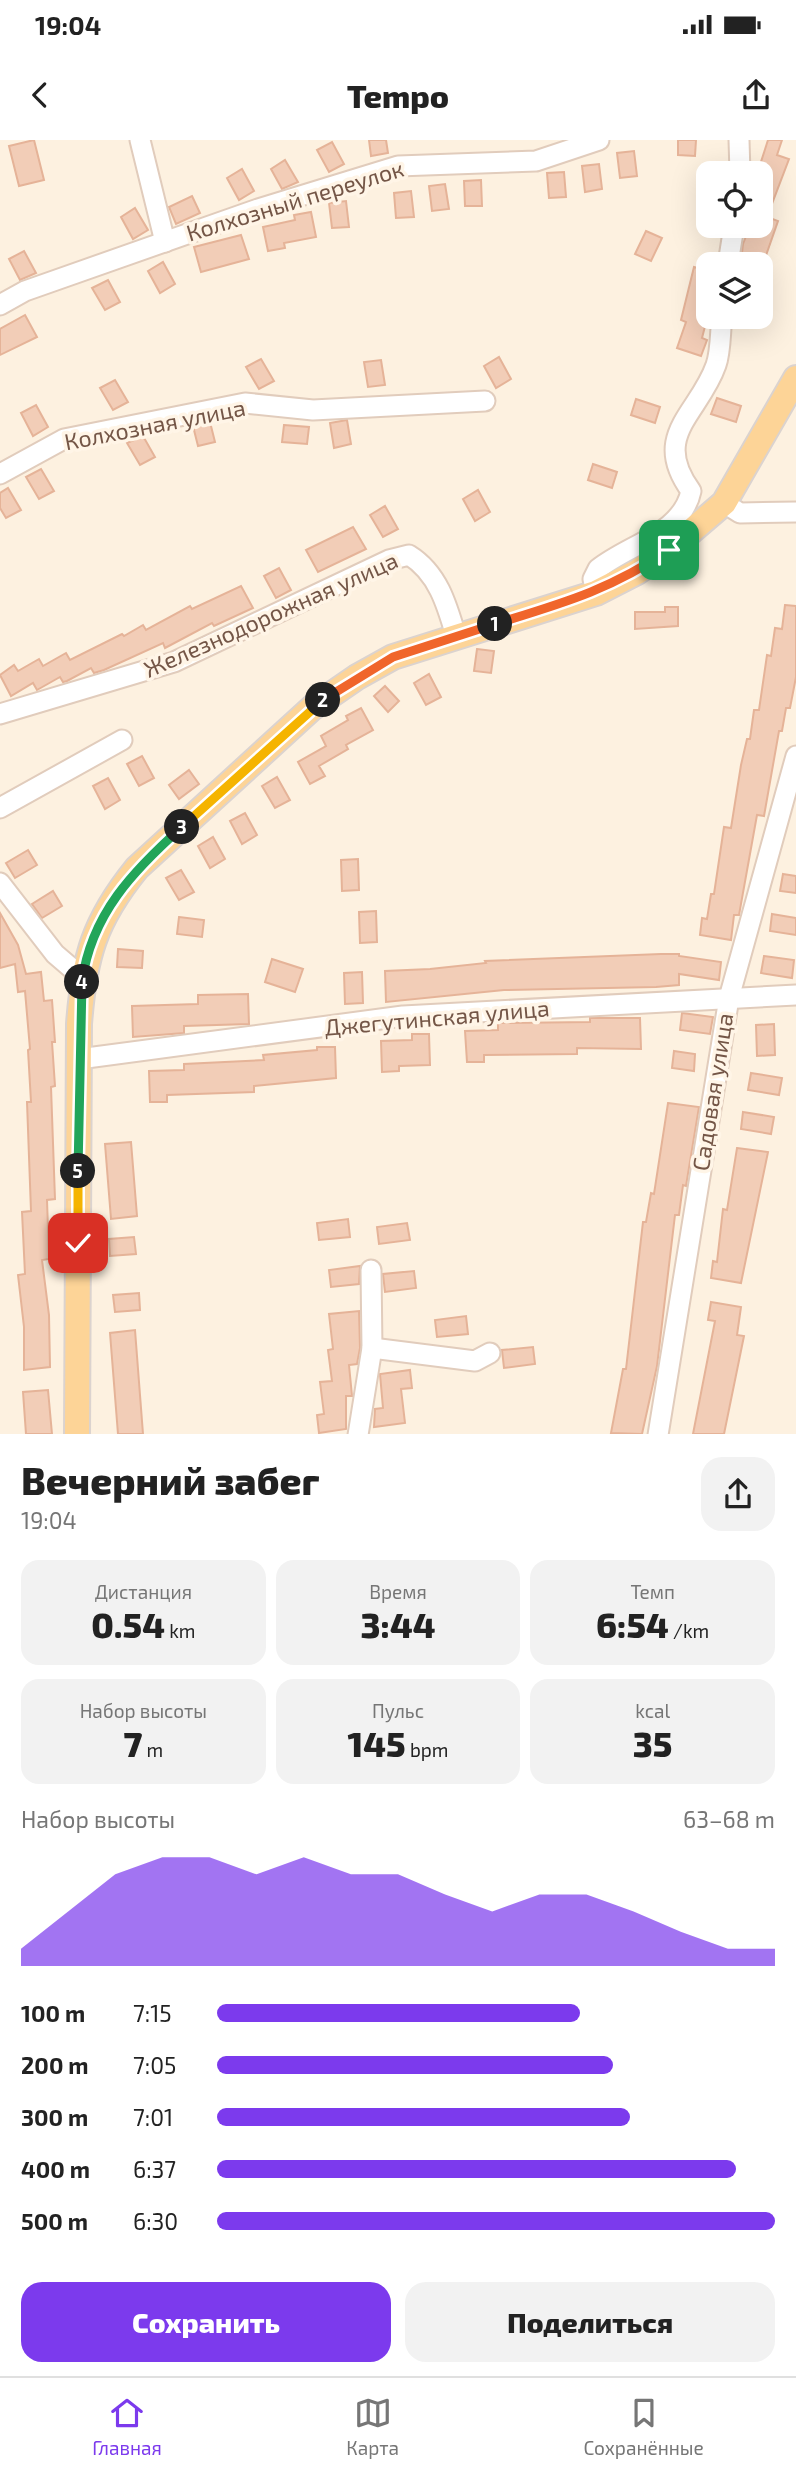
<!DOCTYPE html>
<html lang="ru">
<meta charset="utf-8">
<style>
body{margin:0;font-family:"Exo 2",sans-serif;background:#f2f2f2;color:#222;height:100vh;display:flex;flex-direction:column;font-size:26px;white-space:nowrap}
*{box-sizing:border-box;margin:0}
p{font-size:23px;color:#767676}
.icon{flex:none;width:38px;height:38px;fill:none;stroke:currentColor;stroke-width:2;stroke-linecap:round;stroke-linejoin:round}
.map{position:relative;height:1294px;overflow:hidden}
.side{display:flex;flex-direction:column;background:#fff;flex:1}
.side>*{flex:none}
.controls{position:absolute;left:696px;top:21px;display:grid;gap:14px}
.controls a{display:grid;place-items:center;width:77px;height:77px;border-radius:14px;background:#fff;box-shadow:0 7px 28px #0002;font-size:35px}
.pin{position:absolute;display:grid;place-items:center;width:60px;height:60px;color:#fff;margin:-30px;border-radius:14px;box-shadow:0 4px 10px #0006}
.km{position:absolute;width:35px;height:35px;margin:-18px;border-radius:50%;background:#222;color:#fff;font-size:19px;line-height:35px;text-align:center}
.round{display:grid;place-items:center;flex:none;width:74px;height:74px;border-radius:21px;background:#f2f2f2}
.head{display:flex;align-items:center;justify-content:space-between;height:119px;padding:0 21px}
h1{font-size:38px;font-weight:800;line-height:52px}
.stats{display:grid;grid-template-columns:repeat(3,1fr);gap:10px;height:119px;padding:7px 21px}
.stats div{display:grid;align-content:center;border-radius:18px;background:#f2f2f2;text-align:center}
.stats b{font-size:35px;font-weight:800}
.stats small{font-size:19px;font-weight:400}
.stats p{font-size:19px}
.chart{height:196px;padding:14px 21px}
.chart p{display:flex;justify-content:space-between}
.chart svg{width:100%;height:126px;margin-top:7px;fill:#7c3aed;opacity:.7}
.primary-button{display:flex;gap:14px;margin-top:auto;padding:14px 21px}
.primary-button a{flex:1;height:80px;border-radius:21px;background:#7c3aed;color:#fff;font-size:28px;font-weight:800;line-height:80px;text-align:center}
.primary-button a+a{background:#f2f2f2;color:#222}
ul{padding:0 21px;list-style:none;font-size:23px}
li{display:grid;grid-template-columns:112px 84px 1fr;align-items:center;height:52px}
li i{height:18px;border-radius:9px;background:#7c3aed}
.status{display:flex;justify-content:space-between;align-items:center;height:49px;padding:0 35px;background:#fff;direction:ltr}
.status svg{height:19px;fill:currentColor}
header{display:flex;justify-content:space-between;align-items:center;height:91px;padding:0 21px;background:#fff;font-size:32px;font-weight:800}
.tab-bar{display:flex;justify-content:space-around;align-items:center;height:98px;border-top:2px solid #e0e0e0;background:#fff;font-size:19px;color:#767676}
.tab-bar a{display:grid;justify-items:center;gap:4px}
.tab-bar .on{color:#7c3aed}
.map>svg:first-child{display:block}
.building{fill:#f2cdb7;stroke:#e5b398;stroke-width:2}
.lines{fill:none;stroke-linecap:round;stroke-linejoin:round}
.minor-casing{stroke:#e1ccbc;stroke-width:23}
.major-casing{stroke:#dbd3cf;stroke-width:28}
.minor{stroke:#fff;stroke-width:19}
.major{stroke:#fdd497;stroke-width:24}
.split-1-casing{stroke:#fff;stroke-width:14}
.split-2-casing{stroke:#fff;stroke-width:14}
.split-3-casing{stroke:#fff;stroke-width:14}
.split-4-casing{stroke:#fff;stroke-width:14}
.split-5-casing{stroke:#fff;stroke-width:14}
.split-6-casing{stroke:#fff;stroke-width:14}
.split-1{stroke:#f0652b;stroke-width:9}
.split-2{stroke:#f0652b;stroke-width:9}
.split-3{stroke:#f5b400;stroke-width:9}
.split-4{stroke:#22a559;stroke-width:9}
.split-5{stroke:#22a559;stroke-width:9}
.split-6{stroke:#f5b400;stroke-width:9}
.labels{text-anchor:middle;stroke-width:7;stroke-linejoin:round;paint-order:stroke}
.street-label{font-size:23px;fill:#745647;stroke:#fff5e7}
</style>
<div class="status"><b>19:04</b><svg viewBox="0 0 49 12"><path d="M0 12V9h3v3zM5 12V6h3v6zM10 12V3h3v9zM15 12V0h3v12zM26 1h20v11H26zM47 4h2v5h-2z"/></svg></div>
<header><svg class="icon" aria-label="back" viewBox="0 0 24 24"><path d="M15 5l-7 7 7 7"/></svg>Tempo<svg class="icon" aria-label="share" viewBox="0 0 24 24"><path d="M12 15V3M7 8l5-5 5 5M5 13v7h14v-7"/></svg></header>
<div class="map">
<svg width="796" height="1295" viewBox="0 0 796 1295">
<rect width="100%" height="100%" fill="#fdf1e0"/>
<!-- building -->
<g class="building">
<polygon points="34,0 44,40 19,46 9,6"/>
<polygon points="369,0 386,0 388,13 371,16"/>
<polygon points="678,0 696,0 695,16 678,15"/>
<polygon points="768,0 782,0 777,15 789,19 767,77 778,81 763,124 749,124 741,122 743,104 750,86 761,86 759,28"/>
<polygon points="332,2 344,24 329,32 317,10"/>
<polygon points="634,11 637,36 620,38 617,13"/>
<polygon points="285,20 298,42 282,49 271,29"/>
<polygon points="599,24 602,49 585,52 582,26"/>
<polygon points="242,29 254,51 239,60 227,38"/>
<polygon points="564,32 566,57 549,58 547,33"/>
<polygon points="481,40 482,66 465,66 464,41"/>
<polygon points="445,44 449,69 432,71 429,46"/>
<polygon points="411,51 414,77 396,78 394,53"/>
<polygon points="192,56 200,73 176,84 169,67"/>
<polygon points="346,61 349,87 332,88 329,63"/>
<polygon points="135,68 148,90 133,99 121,77"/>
<polygon points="311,72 316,97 284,103 285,108 268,111 263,87 295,80 294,75"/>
<polygon points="646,91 662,98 651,121 635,114"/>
<polygon points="241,95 249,119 201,132 194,107"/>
<polygon points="24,111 36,133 20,140 9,119"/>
<polygon points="163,122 175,144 160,153 148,131"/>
<polygon points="694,127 709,131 701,169 709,171 702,198 707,200 701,216 677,208 686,182 681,180"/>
<polygon points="108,140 120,162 105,170 92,148"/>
<polygon points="25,175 37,197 0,215 0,189"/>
<polygon points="499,217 511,239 496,248 484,226"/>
<polygon points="261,219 274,241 259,249 246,227"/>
<polygon points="381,220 385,245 368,247 364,222"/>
<polygon points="115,240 128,262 113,270 100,248"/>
<polygon points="717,258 741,266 736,282 711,274"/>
<polygon points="636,259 660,267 655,283 631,275"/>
<polygon points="36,265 48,287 33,296 21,273"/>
<polygon points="347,280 351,304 334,308 330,283"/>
<polygon points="210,282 215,302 198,306 193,286"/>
<polygon points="284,285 309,287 307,304 282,302"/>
<polygon points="143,296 155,317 140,325 127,303"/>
<polygon points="593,324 617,332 612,348 588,340"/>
<polygon points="41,329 54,351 39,359 26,337"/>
<polygon points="8,348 21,370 6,378 0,368 0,353"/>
<polygon points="478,350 490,372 475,381 463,359"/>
<polygon points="385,366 398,389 383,397 370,375"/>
<polygon points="353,387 366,409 318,432 306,410"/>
<polygon points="279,428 291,450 276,458 264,436"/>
<polygon points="241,446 253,468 214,486 212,483 165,508 163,503 104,530 94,533 91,528 67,541 63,542 60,537 37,550 33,543 11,556 0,535 14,525 18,531 39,519 43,526 66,513 70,520 122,494 124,496 143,485 146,490 190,466 192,469"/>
<polygon points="785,465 796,466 796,537 790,568 786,568 782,591 779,591 764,676 757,675 739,775 734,775 731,800 700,795 702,778 707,779 711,754 714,754 724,687 731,688 741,625 747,599 750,599 754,570 759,570 767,515 771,516 775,488 782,489"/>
<polygon points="665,467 678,467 678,486 635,489 635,472 665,472"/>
<polygon points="477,509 494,511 491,533 474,531"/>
<polygon points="429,534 441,557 426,565 414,543"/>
<polygon points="385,546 399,561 388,572 374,556"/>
<polygon points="361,568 373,590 346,605 348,609 319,626 325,636 310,644 298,622 326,606 321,596 348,580 346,576"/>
<polygon points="142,616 154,638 139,646 127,624"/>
<polygon points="189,630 199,644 179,659 169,645"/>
<polygon points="277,637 290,660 275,668 262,646"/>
<polygon points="108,638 120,660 105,669 93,646"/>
<polygon points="245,673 257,695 242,704 230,681"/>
<polygon points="213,697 225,719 210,728 198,706"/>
<polygon points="28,710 37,725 15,738 6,723"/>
<polygon points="358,719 359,750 342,751 341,720"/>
<polygon points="181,730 194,752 179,760 166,738"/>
<polygon points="783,734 796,736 796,753 780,751"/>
<polygon points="53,751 62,766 42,778 32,764"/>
<polygon points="376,771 377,802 360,803 359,772"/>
<polygon points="0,773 18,805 26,834 41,832 44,861 52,860 55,902 52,902 55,946 51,947 55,1059 47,1060 49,1119 42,1120 49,1175 50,1227 24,1230 24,1187 18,1135 25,1134 22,1072 31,1071 27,962 31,962 28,910 30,909 25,851 18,852 15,824 0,828"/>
<polygon points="772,774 796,778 796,795 770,791"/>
<polygon points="179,777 204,780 202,797 177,794"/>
<polygon points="118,809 143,811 142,828 117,827"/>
<polygon points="661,814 679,814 679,816 721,822 719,840 679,834 679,845 656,847 504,850 386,862 385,831 430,829 486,823 485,821"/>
<polygon points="764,816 794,820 792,838 761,833"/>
<polygon points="272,819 303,829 295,852 265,842"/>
<polygon points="362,832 363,863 345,864 344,833"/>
<polygon points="248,854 249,884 184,886 184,893 133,897 132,866 198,864 198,855"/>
<polygon points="682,873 713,877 710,894 680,890"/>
<polygon points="590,878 640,878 641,909 577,908 577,914 484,915 484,922 467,922 465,891 498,890 498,883 590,882"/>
<polygon points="774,884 775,915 757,916 756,885"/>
<polygon points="412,894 429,894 430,925 399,926 399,931 382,932 381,901 412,900"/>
<polygon points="317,907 335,907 336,938 254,946 254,952 167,955 167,962 150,962 149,931 184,930 184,924 264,920 263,915 317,910"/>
<polygon points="674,911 695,914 694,931 672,928"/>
<polygon points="751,933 782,938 779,955 748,950"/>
<polygon points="668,963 699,967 686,1046 683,1045 679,1075 675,1075 657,1226 642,1294 611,1293 623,1229 626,1229 643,1082 646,1082 651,1053 654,1054"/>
<polygon points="743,972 774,977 771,994 741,989"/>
<polygon points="131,1002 137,1076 111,1079 105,1004"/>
<polygon points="737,1008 768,1012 741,1143 711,1138 713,1121 717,1122 723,1069 727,1070"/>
<polygon points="348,1079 350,1097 319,1100 317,1083"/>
<polygon points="407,1083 410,1100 379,1104 377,1087"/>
<polygon points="134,1097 136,1114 110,1116 109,1099"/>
<polygon points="360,1126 359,1144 331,1147 329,1130"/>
<polygon points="414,1131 416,1148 385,1152 383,1134"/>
<polygon points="139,1153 140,1170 115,1172 113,1155"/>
<polygon points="711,1162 741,1167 737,1195 744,1196 724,1294 693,1294 715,1181 708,1180"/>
<polygon points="359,1171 360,1208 357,1224 349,1225 352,1256 346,1256 346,1289 319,1293 317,1275 324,1274 320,1242 332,1241 328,1210 333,1209 329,1174"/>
<polygon points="466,1176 468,1194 437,1197 435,1180"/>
<polygon points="135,1190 143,1294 118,1294 110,1193"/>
<polygon points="533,1207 535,1224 504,1228 502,1210"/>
<polygon points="410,1230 412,1248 401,1249 405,1283 374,1287 375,1269 383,1268 380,1234"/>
<polygon points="48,1250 52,1294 26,1294 23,1252"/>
</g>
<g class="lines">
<defs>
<g id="minor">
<polyline points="140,0 165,102"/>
<polyline points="739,0 740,33"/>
<polyline points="728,124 734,86"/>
<polyline points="0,165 25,151 258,69 398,26 536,21 599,0"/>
<polyline points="0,334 64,299 245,263 313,270 485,261"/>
<polyline points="724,363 740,373 796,372"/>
<path d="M596 453 593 439 598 429C629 404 682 394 691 351 650 295 699 274 716 225 721 211 720 192 722 177"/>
<path d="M0 574 174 522 389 420 409 415C438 433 447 465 456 496"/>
<polyline points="0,668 122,600"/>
<polyline points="0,743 55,814 83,838"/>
<polyline points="79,919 403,876 796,855"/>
<polyline points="372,1208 475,1221 490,1213"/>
<polyline points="358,1295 372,1208 371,1130"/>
<polyline points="658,1295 729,858 796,616"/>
</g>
<path id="major" d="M77 1295 79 884C84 817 94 781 137 728L312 568 357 537 393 517 596 453 637 432 669 410 724 363 796 238"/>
</defs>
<!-- minor casing -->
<use href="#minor" class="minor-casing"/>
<!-- major casing -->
<use href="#major" class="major-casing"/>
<!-- minor -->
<use href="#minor" class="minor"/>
<!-- major -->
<use href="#major" class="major"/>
</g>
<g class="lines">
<defs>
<path id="split-1" d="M495 484C563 463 610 450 669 410"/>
<polyline id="split-2" points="323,560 393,517 495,484"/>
<polyline id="split-3" points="182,687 323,560"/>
<path id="split-4" d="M82 842C91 774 134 730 182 687"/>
<polyline id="split-5" points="78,1031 82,842"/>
<polyline id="split-6" points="78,1103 78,1031"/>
</defs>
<!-- split-1 casing -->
<use href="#split-1" class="split-1-casing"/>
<!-- split-2 casing -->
<use href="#split-2" class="split-2-casing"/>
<!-- split-3 casing -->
<use href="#split-3" class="split-3-casing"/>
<!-- split-4 casing -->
<use href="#split-4" class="split-4-casing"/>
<!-- split-5 casing -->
<use href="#split-5" class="split-5-casing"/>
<!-- split-6 casing -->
<use href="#split-6" class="split-6-casing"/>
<!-- split-1 -->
<use href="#split-1" class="split-1"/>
<!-- split-2 -->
<use href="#split-2" class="split-2"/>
<!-- split-3 -->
<use href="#split-3" class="split-3"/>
<!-- split-4 -->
<use href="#split-4" class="split-4"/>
<!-- split-5 -->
<use href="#split-5" class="split-5"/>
<!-- split-6 -->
<use href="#split-6" class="split-6"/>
</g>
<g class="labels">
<!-- street labels -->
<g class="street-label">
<text transform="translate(295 61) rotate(-17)" y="8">Колхозный переулок</text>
<text transform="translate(155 285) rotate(-11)" y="8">Колхозная улица</text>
<text transform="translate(271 475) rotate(-24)" y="8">Железнодорожная улица</text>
<text transform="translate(437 878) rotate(-5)" y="8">Джегутинская улица</text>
<text transform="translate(713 952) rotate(-81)" y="8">Садовая улица</text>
</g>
</g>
</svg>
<div class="controls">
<a><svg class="icon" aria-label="locate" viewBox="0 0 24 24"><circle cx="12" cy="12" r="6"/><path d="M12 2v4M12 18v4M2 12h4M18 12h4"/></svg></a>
<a><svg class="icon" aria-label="layers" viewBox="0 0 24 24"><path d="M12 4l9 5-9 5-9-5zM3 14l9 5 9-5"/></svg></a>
</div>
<div class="pin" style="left:669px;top:410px;background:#1e9e55"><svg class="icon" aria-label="arrive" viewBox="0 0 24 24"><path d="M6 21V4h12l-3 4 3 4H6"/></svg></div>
<div class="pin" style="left:78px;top:1103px;background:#d93025"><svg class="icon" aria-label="check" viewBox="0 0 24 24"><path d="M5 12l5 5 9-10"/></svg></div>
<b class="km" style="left:495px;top:484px">1</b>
<b class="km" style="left:323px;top:560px">2</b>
<b class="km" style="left:182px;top:687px">3</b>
<b class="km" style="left:82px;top:842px">4</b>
<b class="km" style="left:78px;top:1031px">5</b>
</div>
<section class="side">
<div class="head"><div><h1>Вечерний забег</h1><p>19:04</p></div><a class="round"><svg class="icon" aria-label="share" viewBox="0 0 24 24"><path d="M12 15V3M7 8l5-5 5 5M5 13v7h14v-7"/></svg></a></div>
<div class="stats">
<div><p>Дистанция</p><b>0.54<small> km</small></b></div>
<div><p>Время</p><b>3:44</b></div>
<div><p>Темп</p><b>6:54<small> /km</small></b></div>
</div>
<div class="stats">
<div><p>Набор высоты</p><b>7<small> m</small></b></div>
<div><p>Пульс</p><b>145<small> bpm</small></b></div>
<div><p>kcal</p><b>35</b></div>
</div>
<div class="chart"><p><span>Набор высоты</span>63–68 m</p>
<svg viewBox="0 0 160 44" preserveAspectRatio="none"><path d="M0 44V38L10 25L20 12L30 6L40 6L50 12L60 6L70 12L80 12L90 19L100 25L110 19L120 19L130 25L140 32L150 38L160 38V44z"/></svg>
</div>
<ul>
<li><b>100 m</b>7:15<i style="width:65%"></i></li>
<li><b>200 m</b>7:05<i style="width:71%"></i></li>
<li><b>300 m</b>7:01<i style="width:74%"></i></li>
<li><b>400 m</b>6:37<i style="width:93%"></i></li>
<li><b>500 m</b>6:30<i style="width:100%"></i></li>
</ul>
<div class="primary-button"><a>Сохранить</a><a>Поделиться</a></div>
</section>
<nav class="tab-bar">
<a class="on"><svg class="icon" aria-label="home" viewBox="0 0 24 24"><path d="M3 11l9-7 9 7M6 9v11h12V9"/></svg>Главная</a>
<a><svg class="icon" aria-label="map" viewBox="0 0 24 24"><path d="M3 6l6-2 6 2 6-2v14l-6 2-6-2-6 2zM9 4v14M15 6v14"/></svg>Карта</a>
<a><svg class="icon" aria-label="saved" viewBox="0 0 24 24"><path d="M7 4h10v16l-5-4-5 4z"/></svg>Сохранённые</a>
</nav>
